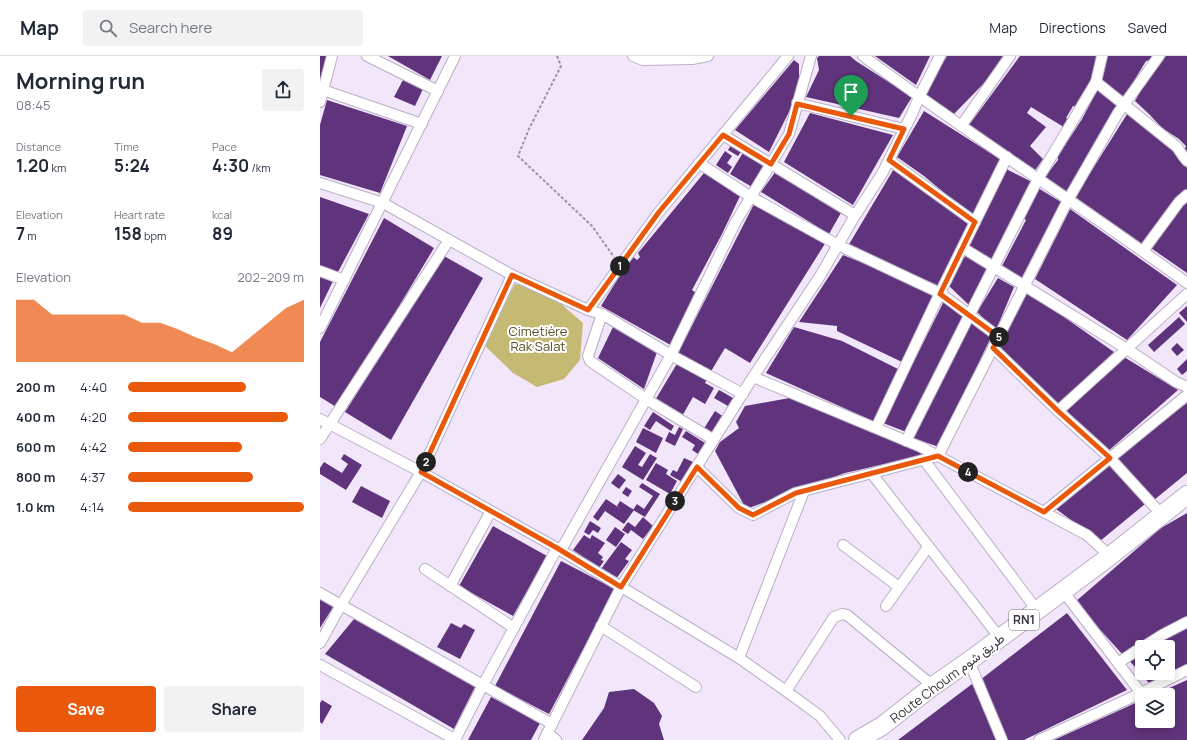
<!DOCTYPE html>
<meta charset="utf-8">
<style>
body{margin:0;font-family:Manrope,Vazirmatn,sans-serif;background:#f2f2f3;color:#1f2937;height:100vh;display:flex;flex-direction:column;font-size:15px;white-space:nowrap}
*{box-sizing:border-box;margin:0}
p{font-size:13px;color:#747a83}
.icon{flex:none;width:22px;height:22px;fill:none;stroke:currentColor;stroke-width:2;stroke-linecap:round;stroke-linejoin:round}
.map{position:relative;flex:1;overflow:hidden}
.details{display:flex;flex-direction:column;background:#fff;width:320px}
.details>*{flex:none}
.fabs{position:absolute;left:815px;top:584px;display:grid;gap:8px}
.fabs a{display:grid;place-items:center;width:40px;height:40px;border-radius:4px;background:#fff;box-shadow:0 2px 10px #0003;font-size:20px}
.pin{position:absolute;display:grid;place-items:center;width:34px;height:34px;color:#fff;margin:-41px -17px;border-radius:50% 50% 50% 0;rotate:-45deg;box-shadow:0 0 4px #0007}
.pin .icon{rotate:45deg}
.km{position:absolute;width:20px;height:20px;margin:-10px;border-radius:50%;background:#222;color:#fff;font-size:11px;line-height:20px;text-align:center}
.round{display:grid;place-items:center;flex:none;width:42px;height:42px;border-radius:4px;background:#f2f2f3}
.headline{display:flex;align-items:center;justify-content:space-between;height:68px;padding:0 16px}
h1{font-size:22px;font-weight:700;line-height:30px}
.figures{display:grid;grid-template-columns:repeat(3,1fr);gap:6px;height:68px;padding:4px 16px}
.figures div{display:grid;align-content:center}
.figures b{font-size:17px;font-weight:700}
.figures small{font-size:11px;font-weight:400}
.figures p{font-size:11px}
.chart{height:112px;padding:8px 16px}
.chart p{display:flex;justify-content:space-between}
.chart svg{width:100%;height:72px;margin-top:4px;fill:#ea580c;opacity:.7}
.button{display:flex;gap:8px;margin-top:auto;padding:8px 16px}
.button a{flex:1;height:46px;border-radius:4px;background:#ea580c;color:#fff;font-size:16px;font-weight:700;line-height:46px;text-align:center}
.button a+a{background:#f2f2f3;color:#1f2937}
ul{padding:0 16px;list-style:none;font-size:13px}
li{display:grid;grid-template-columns:64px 48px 1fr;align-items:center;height:30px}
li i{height:10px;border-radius:5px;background:#ea580c}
header{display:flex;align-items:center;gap:24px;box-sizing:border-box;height:56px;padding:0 20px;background:#fff;border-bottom:1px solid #e0e1e3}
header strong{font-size:19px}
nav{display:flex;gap:22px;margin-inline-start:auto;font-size:14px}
.search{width:280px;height:36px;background:#f2f2f3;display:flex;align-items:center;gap:10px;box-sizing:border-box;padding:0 14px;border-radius:4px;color:#747a83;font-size:15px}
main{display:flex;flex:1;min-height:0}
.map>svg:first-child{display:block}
.green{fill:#c5ba73}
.building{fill:#60347c}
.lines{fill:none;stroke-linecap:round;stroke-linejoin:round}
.street-casing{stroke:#baafc3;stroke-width:12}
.highway-casing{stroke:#baafc3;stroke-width:20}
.path{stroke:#9c94a3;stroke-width:2;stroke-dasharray:3 2;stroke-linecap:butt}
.street{stroke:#fff;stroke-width:10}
.highway{stroke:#fff;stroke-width:18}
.route-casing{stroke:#fff;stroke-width:8}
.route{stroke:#ea580c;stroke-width:5}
.labels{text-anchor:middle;stroke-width:4;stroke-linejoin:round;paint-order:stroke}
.shield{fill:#fff;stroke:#757278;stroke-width:1}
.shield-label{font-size:12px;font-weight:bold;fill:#3a353e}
.park-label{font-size:13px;fill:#575027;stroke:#fff}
.street-label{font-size:13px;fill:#3a353e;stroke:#fff}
</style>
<header>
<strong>Map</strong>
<div class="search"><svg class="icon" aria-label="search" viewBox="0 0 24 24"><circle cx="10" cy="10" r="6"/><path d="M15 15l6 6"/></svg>Search here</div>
<nav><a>Map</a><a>Directions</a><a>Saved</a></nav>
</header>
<main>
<section class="details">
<div class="headline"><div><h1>Morning run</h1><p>08:45</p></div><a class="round"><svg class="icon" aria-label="share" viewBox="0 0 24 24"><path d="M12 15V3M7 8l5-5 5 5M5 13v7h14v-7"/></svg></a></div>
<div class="figures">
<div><p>Distance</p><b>1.20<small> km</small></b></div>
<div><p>Time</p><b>5:24</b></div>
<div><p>Pace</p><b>4:30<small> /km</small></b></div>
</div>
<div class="figures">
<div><p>Elevation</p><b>7<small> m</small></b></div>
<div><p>Heart rate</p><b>158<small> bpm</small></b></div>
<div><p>kcal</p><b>89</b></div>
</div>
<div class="chart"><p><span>Elevation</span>202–209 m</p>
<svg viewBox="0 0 160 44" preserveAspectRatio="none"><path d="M0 44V6L10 6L20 15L30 15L40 15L50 15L60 15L70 20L80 20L90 24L100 29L110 33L120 38L130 29L140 20L150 11L160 6V44z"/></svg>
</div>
<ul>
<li><b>200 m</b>4:40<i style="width:67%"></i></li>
<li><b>400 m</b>4:20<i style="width:91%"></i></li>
<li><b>600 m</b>4:42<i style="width:65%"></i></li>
<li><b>800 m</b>4:37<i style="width:71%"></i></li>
<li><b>1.0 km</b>4:14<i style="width:100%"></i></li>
</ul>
<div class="button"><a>Save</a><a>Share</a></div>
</section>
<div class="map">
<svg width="867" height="684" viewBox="0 0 867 684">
<rect width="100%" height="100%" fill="#f2e6fb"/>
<!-- green -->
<polygon class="green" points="195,228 225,234 263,267 260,304 244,323 217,331 193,317 164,289"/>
<!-- building -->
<g class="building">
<polygon points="0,0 8,0 0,31"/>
<polygon points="68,0 122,0 110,24"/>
<polygon points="499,0 530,0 536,5 592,41 579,62 486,41 499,14 497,2"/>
<polygon points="555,0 610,0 596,29"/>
<polygon points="627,0 686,0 668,23 633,59 604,37"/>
<polygon points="700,0 778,0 774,20 761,51 753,50 746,62 752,65 747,73 711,51 707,57 726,71 710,90 723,103 714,116 649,69"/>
<polygon points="788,0 832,0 831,4 826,5 803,43 779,27"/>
<polygon points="846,0 867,0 867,98 864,95 866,90 859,83 842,72 829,58 815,45 830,19"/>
<polygon points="474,4 479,8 479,36 449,96 415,74"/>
<polygon points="84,22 103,33 95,50 74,41"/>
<polygon points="779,31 799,45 788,69 748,139 722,121 728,117 738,104 738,100 762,63"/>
<polygon points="7,44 87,70 60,137 0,119 0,69"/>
<polygon points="604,55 683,105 652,160 604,120 577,101"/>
<polygon points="809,55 846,87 867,112 867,133 822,189 755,141"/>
<polygon points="490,57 573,79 533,149 464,106"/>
<polygon points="413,86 423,93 418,100 408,94"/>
<polygon points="405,95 412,100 407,107 412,111 408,117 396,109"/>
<polygon points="424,95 446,108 432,131 410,118"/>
<polygon points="575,111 652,165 619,230 528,190"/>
<polygon points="686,113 714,127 671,206 646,189"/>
<polygon points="456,115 522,155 509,178 441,136"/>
<polygon points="384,117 420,140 402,178 372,234 379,239 354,291 281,250 312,200 317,204 320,201 318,197"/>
<polygon points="718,132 741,146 701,223 682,210 706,164 702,161"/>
<polygon points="0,141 49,158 18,216 0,210"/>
<polygon points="867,144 867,217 828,190"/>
<polygon points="434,148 506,186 430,307 405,292 390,317 358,297"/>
<polygon points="750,153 857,229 807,284 715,223"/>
<polygon points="64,162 114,192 18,352 0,341 0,286"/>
<polygon points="523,199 615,236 582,306 517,275 517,270 479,266"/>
<polygon points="124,200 163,222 71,384 25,356"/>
<polygon points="645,200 670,211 649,249 628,229"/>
<polygon points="0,218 14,223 0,252"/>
<polygon points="678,222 694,231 676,274 657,256"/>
<polygon points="707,237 744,261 794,296 738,349 677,289"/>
<polygon points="624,245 646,257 589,377 563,367"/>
<polygon points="867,250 867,266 859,257"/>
<polygon points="859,261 865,268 834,296 828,289"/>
<polygon points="650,262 672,279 619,391 593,382"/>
<polygon points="294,269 337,296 324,333 278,302"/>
<polygon points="474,271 522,285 580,314 555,366 446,317"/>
<polygon points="857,287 864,294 857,300 851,293"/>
<polygon points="804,301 858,334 786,397 745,353"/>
<polygon points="867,303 867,315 862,319 857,313"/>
<polygon points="358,306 387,323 385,327 394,332 385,348 373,341 361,362 334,346"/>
<polygon points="399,334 413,342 408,350 394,342"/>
<polygon points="475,341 486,349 546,371 605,399 525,417 426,453 395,395 400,386 419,372 416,366 425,350"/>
<polygon points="867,347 867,417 834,444 793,403"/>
<polygon points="395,355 404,361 392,379 383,374"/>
<polygon points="333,356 354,370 351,375 336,365 330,374 324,370"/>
<polygon points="359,371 363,373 355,390 345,385 349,376 355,379"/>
<polygon points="323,372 343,382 336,397 316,386"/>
<polygon points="366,375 385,387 378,398 372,394 375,389 362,381"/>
<polygon points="315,390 326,397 318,409 322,411 330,398 337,402 323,424 302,411"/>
<polygon points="24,398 42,409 26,434 0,418 0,412 4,406 22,417 28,408 21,403"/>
<polygon points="364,402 373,406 362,426 350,419 353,414 357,416"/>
<polygon points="336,407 348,414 346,418 357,425 350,438 326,424"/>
<polygon points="789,408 825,448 780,485 736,453"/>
<polygon points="298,418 306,424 299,433 291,427"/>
<polygon points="322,427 340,438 325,461 313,454 317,448 324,453 333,440 319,431"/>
<polygon points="41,430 70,445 62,462 32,446"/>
<polygon points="306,431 312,435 308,441 302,437"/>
<polygon points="286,443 301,453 297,450 300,445 314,454 304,468 285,455 278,465 273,461"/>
<polygon points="867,457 867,561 803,599 755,546 841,472"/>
<polygon points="323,461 333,470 323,483 311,474 308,478 302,474 308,466 315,471"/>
<polygon points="270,465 281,472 278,477 273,474 269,479 264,476"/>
<polygon points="173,470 227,500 193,560 139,530"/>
<polygon points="295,471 305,478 296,491 286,484"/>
<polygon points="264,479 270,483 272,479 285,487 278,497 283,501 281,504 284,505 279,512 253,494"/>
<polygon points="301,486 312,494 305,503 309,505 296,523 281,513"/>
<polygon points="241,505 295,533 229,658 175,630"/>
<polygon points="0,540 15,548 0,572"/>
<polygon points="747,557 807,634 704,684 686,684 660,624"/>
<polygon points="34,563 156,629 134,673 5,598"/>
<polygon points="131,567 141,572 144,568 155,574 140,603 117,591"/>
<polygon points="867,572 867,608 829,627 808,603 822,596 822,617 848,617 848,591 831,591"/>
<polygon points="867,624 867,684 734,684 822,644 822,665 848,665 848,639 834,639"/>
<polygon points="652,628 678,684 578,684"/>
<polygon points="314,633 334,647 342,660 339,668 344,684 262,684 284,652 289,636"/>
<polygon points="171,641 220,667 211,684 148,684"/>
<polygon points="2,644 12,650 2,668 0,666 0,647"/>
</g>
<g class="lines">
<defs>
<g id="street">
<polyline points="47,0 118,35"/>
<polyline points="313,0 323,4 372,3 388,0"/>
<path d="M543 0C649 78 760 149 867 227"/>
<polyline points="776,26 857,91 863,100 867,105"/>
<polyline points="0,33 102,68"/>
<polyline points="0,46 12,0"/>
<polyline points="477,47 584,73"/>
<polyline points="641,70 690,0"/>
<polyline points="403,79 535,159"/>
<polyline points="569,104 655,166"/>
<polyline points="379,107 431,141 518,189 620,237 679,281"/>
<polyline points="0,127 63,147 192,219 268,254 282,258 351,299 423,338"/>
<polyline points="643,192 807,293 856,326 867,331"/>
<polyline points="823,195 859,146 867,139"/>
<polyline points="0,215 24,224"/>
<polyline points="268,254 339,156 468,0"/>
<polyline points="282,258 268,300 270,305 326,343 394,384"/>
<polyline points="0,272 135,0"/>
<polyline points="673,292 738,355 790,402 842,459"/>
<polyline points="433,321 601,391 767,479 790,500"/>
<polyline points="738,355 867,238"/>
<polyline points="0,363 101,416 237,492 419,602 466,635 500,660 520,684"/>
<polyline points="556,372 620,237 687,101"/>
<polyline points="0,383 129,184"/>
<polyline points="586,385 718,123 776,26 782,0"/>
<polyline points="604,404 717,554"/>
<polyline points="377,411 419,452 433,459 475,437 618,400 748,144 798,57 839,0"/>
<polyline points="552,418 680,582"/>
<polyline points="724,456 867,339"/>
<polyline points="523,489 579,531"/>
<polyline points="241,494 351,299 415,167 469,78 491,0"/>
<polyline points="105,513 194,572"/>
<polyline points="130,530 171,455"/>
<polyline points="743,535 821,637"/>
<polyline points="0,537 232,668"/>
<polyline points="566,550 608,491"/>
<polyline points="281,570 376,631"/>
<polyline points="0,587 21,549 101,416 192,219"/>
<polyline points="823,591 842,579 867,566"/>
<polyline points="419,602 484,435"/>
<polyline points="649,605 682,684"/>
<polyline points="798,607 822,591"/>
<polyline points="0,609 136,684"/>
<polyline points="466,635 514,561 522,558 527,559 613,630"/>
<polyline points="227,677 236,684"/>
<polyline points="135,684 163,629 237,492"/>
<polyline points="224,684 301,531 433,321 500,220 533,163 563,116 592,58 599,41 620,0"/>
<polyline points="719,684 821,637 867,614"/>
</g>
<polyline id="highway" points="538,684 562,670 613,630 649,605 790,500 867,439"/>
</defs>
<!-- street casing -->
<use href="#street" class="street-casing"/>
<!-- highway casing -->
<use href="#highway" class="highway-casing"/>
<!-- path -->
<polyline class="path" points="237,0 241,10 209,73 198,100 272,170 294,201"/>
<!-- street -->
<use href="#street" class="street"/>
<!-- highway -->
<use href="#highway" class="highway"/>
</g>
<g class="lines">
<defs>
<polygon id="route" points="477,48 584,73 569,104 655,166 620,238 679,281 673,292 738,355 790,402 724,456 618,400 476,437 433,459 419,452 377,411 301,531 237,492 101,416 192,219 268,254 339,156 403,79 451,108 469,78"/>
</defs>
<!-- route casing -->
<use href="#route" class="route-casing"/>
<!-- route -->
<use href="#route" class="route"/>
</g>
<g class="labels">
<!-- shield labels -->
<rect class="shield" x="689" y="554" width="30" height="20" rx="3"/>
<g class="shield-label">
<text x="704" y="568">RN1</text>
</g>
<!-- park labels -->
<g class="park-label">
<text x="218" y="280">Cimetière<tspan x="218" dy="15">Rak Salat</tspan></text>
</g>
<!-- street labels -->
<g class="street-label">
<text transform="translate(627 622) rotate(-37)" y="5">Route Choum طريق شوم</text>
</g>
</g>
</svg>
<div class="fabs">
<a><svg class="icon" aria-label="locate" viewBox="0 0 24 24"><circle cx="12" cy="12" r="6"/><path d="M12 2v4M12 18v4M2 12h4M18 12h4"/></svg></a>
<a><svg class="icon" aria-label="layers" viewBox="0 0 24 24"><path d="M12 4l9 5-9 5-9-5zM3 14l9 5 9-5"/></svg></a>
</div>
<div class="pin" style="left:531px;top:60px;background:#1e9e55"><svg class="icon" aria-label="arrive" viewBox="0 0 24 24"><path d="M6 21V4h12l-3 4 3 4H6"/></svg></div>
<b class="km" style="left:300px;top:210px">1</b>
<b class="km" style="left:106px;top:406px">2</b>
<b class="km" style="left:355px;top:445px">3</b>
<b class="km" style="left:648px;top:416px">4</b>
<b class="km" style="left:679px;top:281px">5</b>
</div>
</main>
